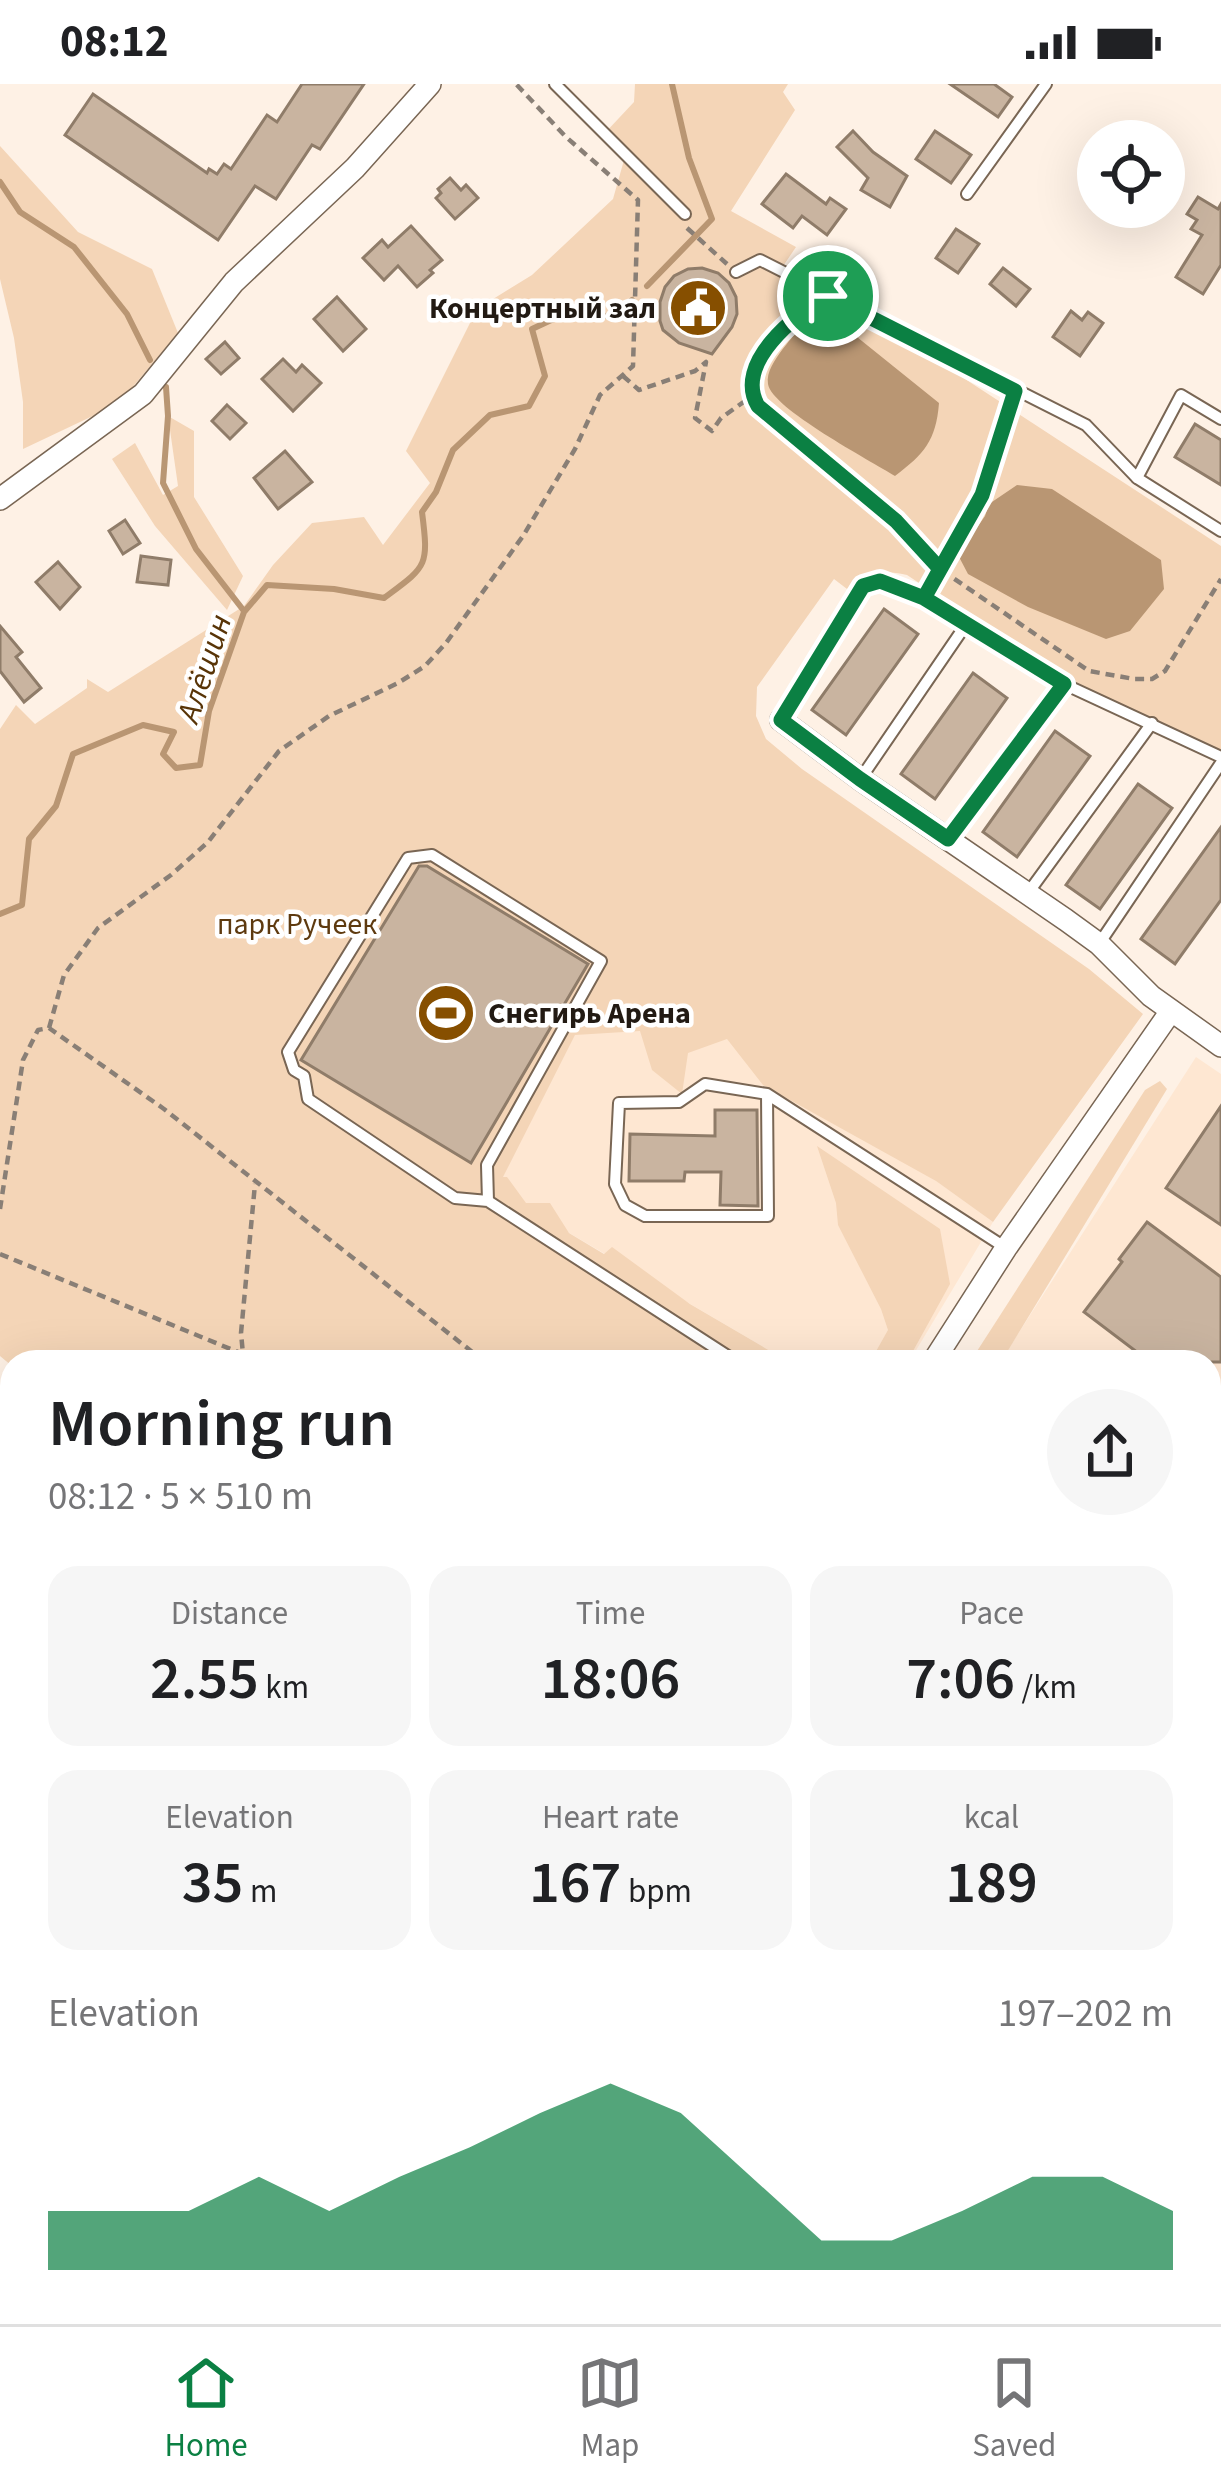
<!DOCTYPE html>
<meta charset="utf-8">
<style>
body{margin:0;font-family:"Source Sans 3",sans-serif;background:#f6f6f6;color:#202124;height:100vh;display:flex;flex-direction:column;font-size:45px;white-space:nowrap}
*{box-sizing:border-box;margin:0}
p{font-size:39px;color:#757577}
.icon{flex:none;width:66px;height:66px;fill:none;stroke:currentColor;stroke-width:2;stroke-linecap:round;stroke-linejoin:round}
.map{position:relative;flex:1;overflow:hidden}
.sheet{position:absolute;left:0px;top:1266px;width:1221px;height:975px;display:flex;flex-direction:column;background:#fff;border-radius:36px 36px 0 0;box-shadow:0 12px 48px #0002}
.sheet>*{flex:none}
.fabs{position:absolute;left:1077px;top:36px;display:grid;gap:24px}
.fabs a{display:grid;place-items:center;width:108px;height:108px;border-radius:50%;background:#fff;box-shadow:0 12px 48px #0002;font-size:60px}
.pin{position:absolute;display:grid;place-items:center;width:102px;height:102px;color:#fff;margin:-51px;border:6px solid #fff;border-radius:50%;box-shadow:0 3px 12px #0007}
.round{display:grid;place-items:center;flex:none;width:126px;height:126px;border-radius:63px;background:#f6f6f6}
.head{display:flex;align-items:center;justify-content:space-between;height:204px;padding:0 48px}
h1{font-size:66px;font-weight:600;line-height:90px}
.stats{display:grid;grid-template-columns:repeat(3,1fr);gap:18px;height:204px;padding:12px 48px}
.stats div{display:grid;align-content:center;border-radius:30px;background:#f6f6f6;text-align:center}
.stats b{font-size:60px;font-weight:600}
.stats small{font-size:33px;font-weight:400}
.stats p{font-size:33px}
.chart{height:336px;padding:24px 48px}
.chart p{display:flex;justify-content:space-between}
.chart svg{width:100%;height:216px;margin-top:12px;fill:#0b8043;opacity:.7}
.status{display:flex;justify-content:space-between;align-items:center;height:84px;padding:0 60px;background:#fff;direction:ltr}
.status svg{height:33px;fill:currentColor}
.tab-bar{display:flex;justify-content:space-around;align-items:center;height:168px;border-top:3px solid #e0e0e0;background:#fff;font-size:33px;color:#757577}
.tab-bar a{display:grid;justify-items:center;gap:6px}
.tab-bar .on{color:#0b8043}
.map>svg:first-child{display:block}
.built{fill:#fee7d2}
.green{fill:#f4d5b7}
.water{fill:#b99673}
.lines{fill:none;stroke-linecap:round;stroke-linejoin:round}
.stream{stroke:#b99673;stroke-width:6}
.building{fill:#c9b4a0;stroke:#8f7c69;stroke-width:3}
.lane-casing{stroke:#796654;stroke-width:14}
.street-casing{stroke:#796654;stroke-width:24}
.path{stroke:#897f76;stroke-width:4.5;stroke-dasharray:9 6;stroke-linecap:butt}
.lane{stroke:#fff;stroke-width:10}
.street{stroke:#fff;stroke-width:21}
.route-casing{stroke:#fff;stroke-width:24}
.route{stroke:#0b8043;stroke-width:15}
.labels{text-anchor:middle;stroke-width:9;stroke-linejoin:round;paint-order:stroke}
.poi-label{font-size:30px;font-weight:bold;fill:#221a13;stroke:#fff;text-anchor:end}
.park-label{font-size:30px;fill:#5e3a0f;stroke:#fff}
.water-label{font-size:33px;font-style:italic;fill:#583407;stroke:#fff}
</style>
<div class="status"><b>08:12</b><svg viewBox="0 0 49 12"><path d="M0 12V9h3v3zM5 12V6h3v6zM10 12V3h3v9zM15 12V0h3v12zM26 1h20v11H26zM47 4h2v5h-2z"/></svg></div>
<div class="map">
<svg width="1221" height="2240" viewBox="0 0 1221 2240">
<rect width="100%" height="100%" fill="#fef1e5"/>
<!-- built -->
<g class="built">
<polygon points="616,869 654,893 993,1138 909,1278 789,1278 496,1106"/>
<polygon points="1196,973 1221,990 1221,1828 1209,1819 1209,1278 1000,1278"/>
<polygon points="1221,1993 1221,2240 1089,2240 1084,2229 1209,2229 1209,1999"/>
</g>
<!-- green -->
<g class="green">
<path d="M635 0H788L783 8 795 26 731 127 796 163 777 191 807 192 1221 462V666L1067 597 907 491C882 484 868 492 847 505L834 495 757 603 756 632 766 655 802 685 1089 885 1143 930 993 1138 936 1097 763 1001 727 955 688 969 682 1010 652 986 640 947 575 951 503 1093H507L526 1119H550L569 1149 604 1170 612 1163 690 1220 789 1278H12V1282L0 1272V645L16 621 35 640 87 604V595L108 608 244 522 273 481 312 439 364 433 383 461 430 399 406 367 477 225 532 191 613 115 626 69 604 50 634 18Z"/>
<polygon points="0,62 78,148 152,185 178,249 131,305 99,329 23,365 23,318 14,254 0,195"/>
<polygon points="168,332 194,347 194,413 243,492 227,526 155,442 112,375 135,359 163,411 178,402"/>
<polygon points="1160,997 1167,1005 1001,1278 970,1278 1145,1006"/>
<polygon points="817,1062 940,1145 950,1200 907,1278 870,1278 888,1246 881,1225 838,1141 836,1119"/>
<polygon points="0,1371 12,1380 12,2121 0,2111"/>
<polygon points="142,2229 840,2229 852,2240 155,2240"/>
</g>
<!-- water -->
<g class="water">
<path d="M825 235 847 245 939 319C936 357 924 370 895 392 871 377 771 324 768 300 766 288 775 276 782 266 795 250 803 237 825 235Z"/>
<polygon points="1017,401 1052,405 1161,476 1164,505 1130,547 1106,555 1028,523 968,490 958,471 985,432 989,420"/>
</g>
<g class="lines">
<!-- stream -->
<g class="stream">
<polyline points="0,98 20,128 74,163 127,230 150,276"/>
<polyline points="647,202 712,135 689,74 672,0"/>
<polyline points="166,303 168,332 163,399 196,465 244,527"/>
<path d="M0 830 22 821 29 755 56 722 73 670 143 641 174 648 163 670 176 684 200 681 209 627 244 528 267 501 334 505 384 514C427 482 429 483 422 428L436 408 453 366 490 331 529 322 545 292 532 245 562 231 612 232 632 216"/>
</g>
</g>
<!-- building -->
<g class="building">
<polygon points="302,0 364,0 320,65 312,61 276,115 255,102 218,156 65,51 93,10 207,89 209,85 217,90 224,80 231,85 267,31 277,38"/>
<polygon points="950,0 994,0 1012,13 998,33"/>
<polygon points="853,47 873,68 907,92 890,123 861,106 868,94 837,63"/>
<polygon points="935,47 971,71 951,99 916,75"/>
<polygon points="786,90 826,120 830,114 846,125 827,151 802,132 793,144 762,120"/>
<polygon points="450,94 461,106 466,101 478,114 455,135 436,114 441,109 438,105"/>
<polygon points="1198,113 1218,125 1221,120 1221,181 1203,210 1176,193 1202,151 1191,145 1197,136 1187,130"/>
<polygon points="411,142 442,176 430,186 433,189 417,203 398,182 384,196 363,174 382,156 388,163"/>
<polygon points="956,145 979,160 958,189 936,174"/>
<polygon points="702,184 718,189 729,199 736,213 737,230 732,243 712,270 679,259 663,246 660,237 660,218 665,203 674,192 688,185"/>
<polygon points="1003,184 1030,205 1016,222 990,200"/>
<polygon points="337,213 366,245 343,267 314,235"/>
<polygon points="1071,227 1082,236 1088,228 1103,239 1080,272 1053,253"/>
<polygon points="225,258 239,274 221,290 206,275"/>
<polygon points="283,275 296,288 302,281 321,299 293,327 262,295"/>
<polygon points="227,321 246,339 230,355 212,337"/>
<polygon points="1195,340 1221,356 1221,401 1175,373"/>
<polygon points="285,367 312,398 278,425 254,394"/>
<polygon points="125,436 140,459 123,470 109,447"/>
<polygon points="141,472 171,476 168,501 137,498"/>
<polygon points="58,478 80,503 60,525 36,498"/>
<polygon points="884,525 918,550 846,651 812,626"/>
<polygon points="0,542 22,568 16,573 41,604 24,618 0,587"/>
<polygon points="973,589 1007,614 935,715 901,690"/>
<polygon points="1055,647 1090,672 1017,773 983,748"/>
<polygon points="1138,700 1172,724 1100,825 1066,801"/>
<polygon points="1221,743 1221,816 1175,880 1141,855"/>
<polygon points="419,782 427,782 588,880 471,1079 301,976"/>
<polygon points="1221,1022 1221,1141 1166,1104"/>
<polygon points="715,1026 757,1026 758,1122 720,1121 721,1088 685,1088 684,1097 629,1097 630,1050 715,1052"/>
<polygon points="1147,1138 1221,1193 1221,1278 1150,1278 1084,1228 1122,1178 1119,1175"/>
</g>
<g class="lines">
<defs>
<g id="lane">
<polyline points="555,0 685,130"/>
<polyline points="967,110 1046,0"/>
<polyline points="736,188 760,176 1086,341 1137,394"/>
<polyline points="1221,335 1181,311 1137,394 1221,447"/>
<polyline points="781,636 863,502 880,497 924,514 1064,600 1221,673"/>
<polyline points="861,694 967,539"/>
<polyline points="948,755 1064,600"/>
<polyline points="1028,809 1152,639"/>
<polyline points="1099,860 1221,679"/>
<polyline points="767,1010 768,1132 645,1132 625,1121 615,1100 619,1019 679,1018 705,1000 767,1010 1006,1164"/>
<polyline points="488,1117 487,1081 601,877 432,771 408,774 288,968 294,986 304,992 308,1015 455,1114 488,1117 737,1278"/>
<polyline points="0,1751 12,1762"/>
<polyline points="463,2229 474,2240"/>
<polyline points="840,2229 852,2240"/>
</g>
<g id="street">
<polyline points="0,415 143,310 234,198 355,84 430,0"/>
<polyline points="781,636 860,695 1066,836 1099,860 1151,912 1221,962"/>
<polyline points="933,1278 1006,1164 1171,927"/>
<polyline points="0,2107 12,2117"/>
<polyline points="142,2229 155,2240"/>
</g>
</defs>
<!-- lane casing -->
<use href="#lane" class="lane-casing"/>
<!-- street casing -->
<use href="#street" class="street-casing"/>
<!-- path -->
<g class="path">
<polyline points="687,144 727,180"/>
<polyline points="813,220 769,261 755,281 751,298 752,312 758,323 895,437 940,485 1089,587 1134,595 1152,595 1165,587 1221,495"/>
<polyline points="623,292 639,306 695,287 706,278 695,334 712,347 721,334 752,312"/>
<polyline points="933,499 982,411 1012,317"/>
<polyline points="49,944 64,891 98,844 171,791 208,758 279,667 329,632 398,599 425,582 446,559 523,452 575,365 600,311 633,282 638,116 566,53 516,0"/>
<polyline points="0,1125 23,976 38,946 49,944 164,1025 485,1278"/>
<polyline points="0,1170 262,1278"/>
<polyline points="248,1278 243,1270 241,1249 255,1100"/>
<polyline points="395,1278 408,1274 428,1278"/>
</g>
<!-- lane -->
<use href="#lane" class="lane"/>
<!-- street -->
<use href="#street" class="street"/>
</g>
<g class="lines">
<defs>
<path id="route" d="M828 212C795 230 733 280 758 322L896 437 940 485 924 514 1064 600 948 755 860 695 781 636 863 502 880 497 924 514 982 411 1015 307 828 212"/>
</defs>
<!-- route casing -->
<use href="#route" class="route-casing"/>
<!-- route -->
<use href="#route" class="route"/>
</g>
<!-- icons -->
<defs>
<symbol id="civic-disc" viewBox="-11 -11 22 22"><circle r="9.5" fill="#864f00" stroke="#fff"/><path d="M-.6-6.5H3V-4.5H.6V-3L4-1V1h2V6H-6V1h2V-1L-.6-3ZM-1.2 2.5V6h2.4V2.5Z" fill="#fff"/></symbol>
<symbol id="stadium-disc" viewBox="-11 -11 22 22"><circle r="9.5" fill="#864f00" stroke="#fff"/><path d="M0-5a6.5 5 0 1 0 0 10a6.5 5 0 1 0 0-10ZM-3.5-1.8h7v3.6h-7Z" fill="#fff"/></symbol>
</defs>
<g fill-rule="evenodd">
<use href="#civic-disc" x="665" y="191" width="66" height="66"/>
<use href="#stadium-disc" x="413" y="896" width="66" height="66"/>
</g>
<g class="labels">
<!-- poi labels -->
<g class="poi-label">
<text x="656" y="234">Концертный зал</text>
<text x="488" y="939" text-anchor="start">Снегирь Арена</text>
</g>
<!-- park labels -->
<g class="park-label">
<text x="297" y="850">парк Ручеек</text>
</g>
<!-- water labels -->
<g class="water-label">
<text transform="translate(203 584) rotate(-72)" y="12">Алёшин</text>
</g>
</g>
</svg>
<div class="fabs">
<a><svg class="icon" aria-label="locate" viewBox="0 0 24 24"><circle cx="12" cy="12" r="6"/><path d="M12 2v4M12 18v4M2 12h4M18 12h4"/></svg></a>
</div>
<div class="pin" style="left:828px;top:212px;background:#1e9e55"><svg class="icon" aria-label="arrive" viewBox="0 0 24 24"><path d="M6 21V4h12l-3 4 3 4H6"/></svg></div>
<section class="sheet">
<div class="head"><div><h1>Morning run</h1><p>08:12 · 5 × 510 m</p></div><a class="round"><svg class="icon" aria-label="share" viewBox="0 0 24 24"><path d="M12 15V3M7 8l5-5 5 5M5 13v7h14v-7"/></svg></a></div>
<div class="stats">
<div><p>Distance</p><b>2.55<small> km</small></b></div>
<div><p>Time</p><b>18:06</b></div>
<div><p>Pace</p><b>7:06<small> /km</small></b></div>
</div>
<div class="stats">
<div><p>Elevation</p><b>35<small> m</small></b></div>
<div><p>Heart rate</p><b>167<small> bpm</small></b></div>
<div><p>kcal</p><b>189</b></div>
</div>
<div class="chart"><p><span>Elevation</span>197–202 m</p>
<svg viewBox="0 0 160 44" preserveAspectRatio="none"><path d="M0 44V32L10 32L20 32L30 25L40 32L50 25L60 19L70 12L80 6L90 12L100 25L110 38L120 38L130 32L140 25L150 25L160 32V44z"/></svg>
</div>
</section>
</div>
<nav class="tab-bar">
<a class="on"><svg class="icon" aria-label="home" viewBox="0 0 24 24"><path d="M3 11l9-7 9 7M6 9v11h12V9"/></svg>Home</a>
<a><svg class="icon" aria-label="map" viewBox="0 0 24 24"><path d="M3 6l6-2 6 2 6-2v14l-6 2-6-2-6 2zM9 4v14M15 6v14"/></svg>Map</a>
<a><svg class="icon" aria-label="saved" viewBox="0 0 24 24"><path d="M7 4h10v16l-5-4-5 4z"/></svg>Saved</a>
</nav>
